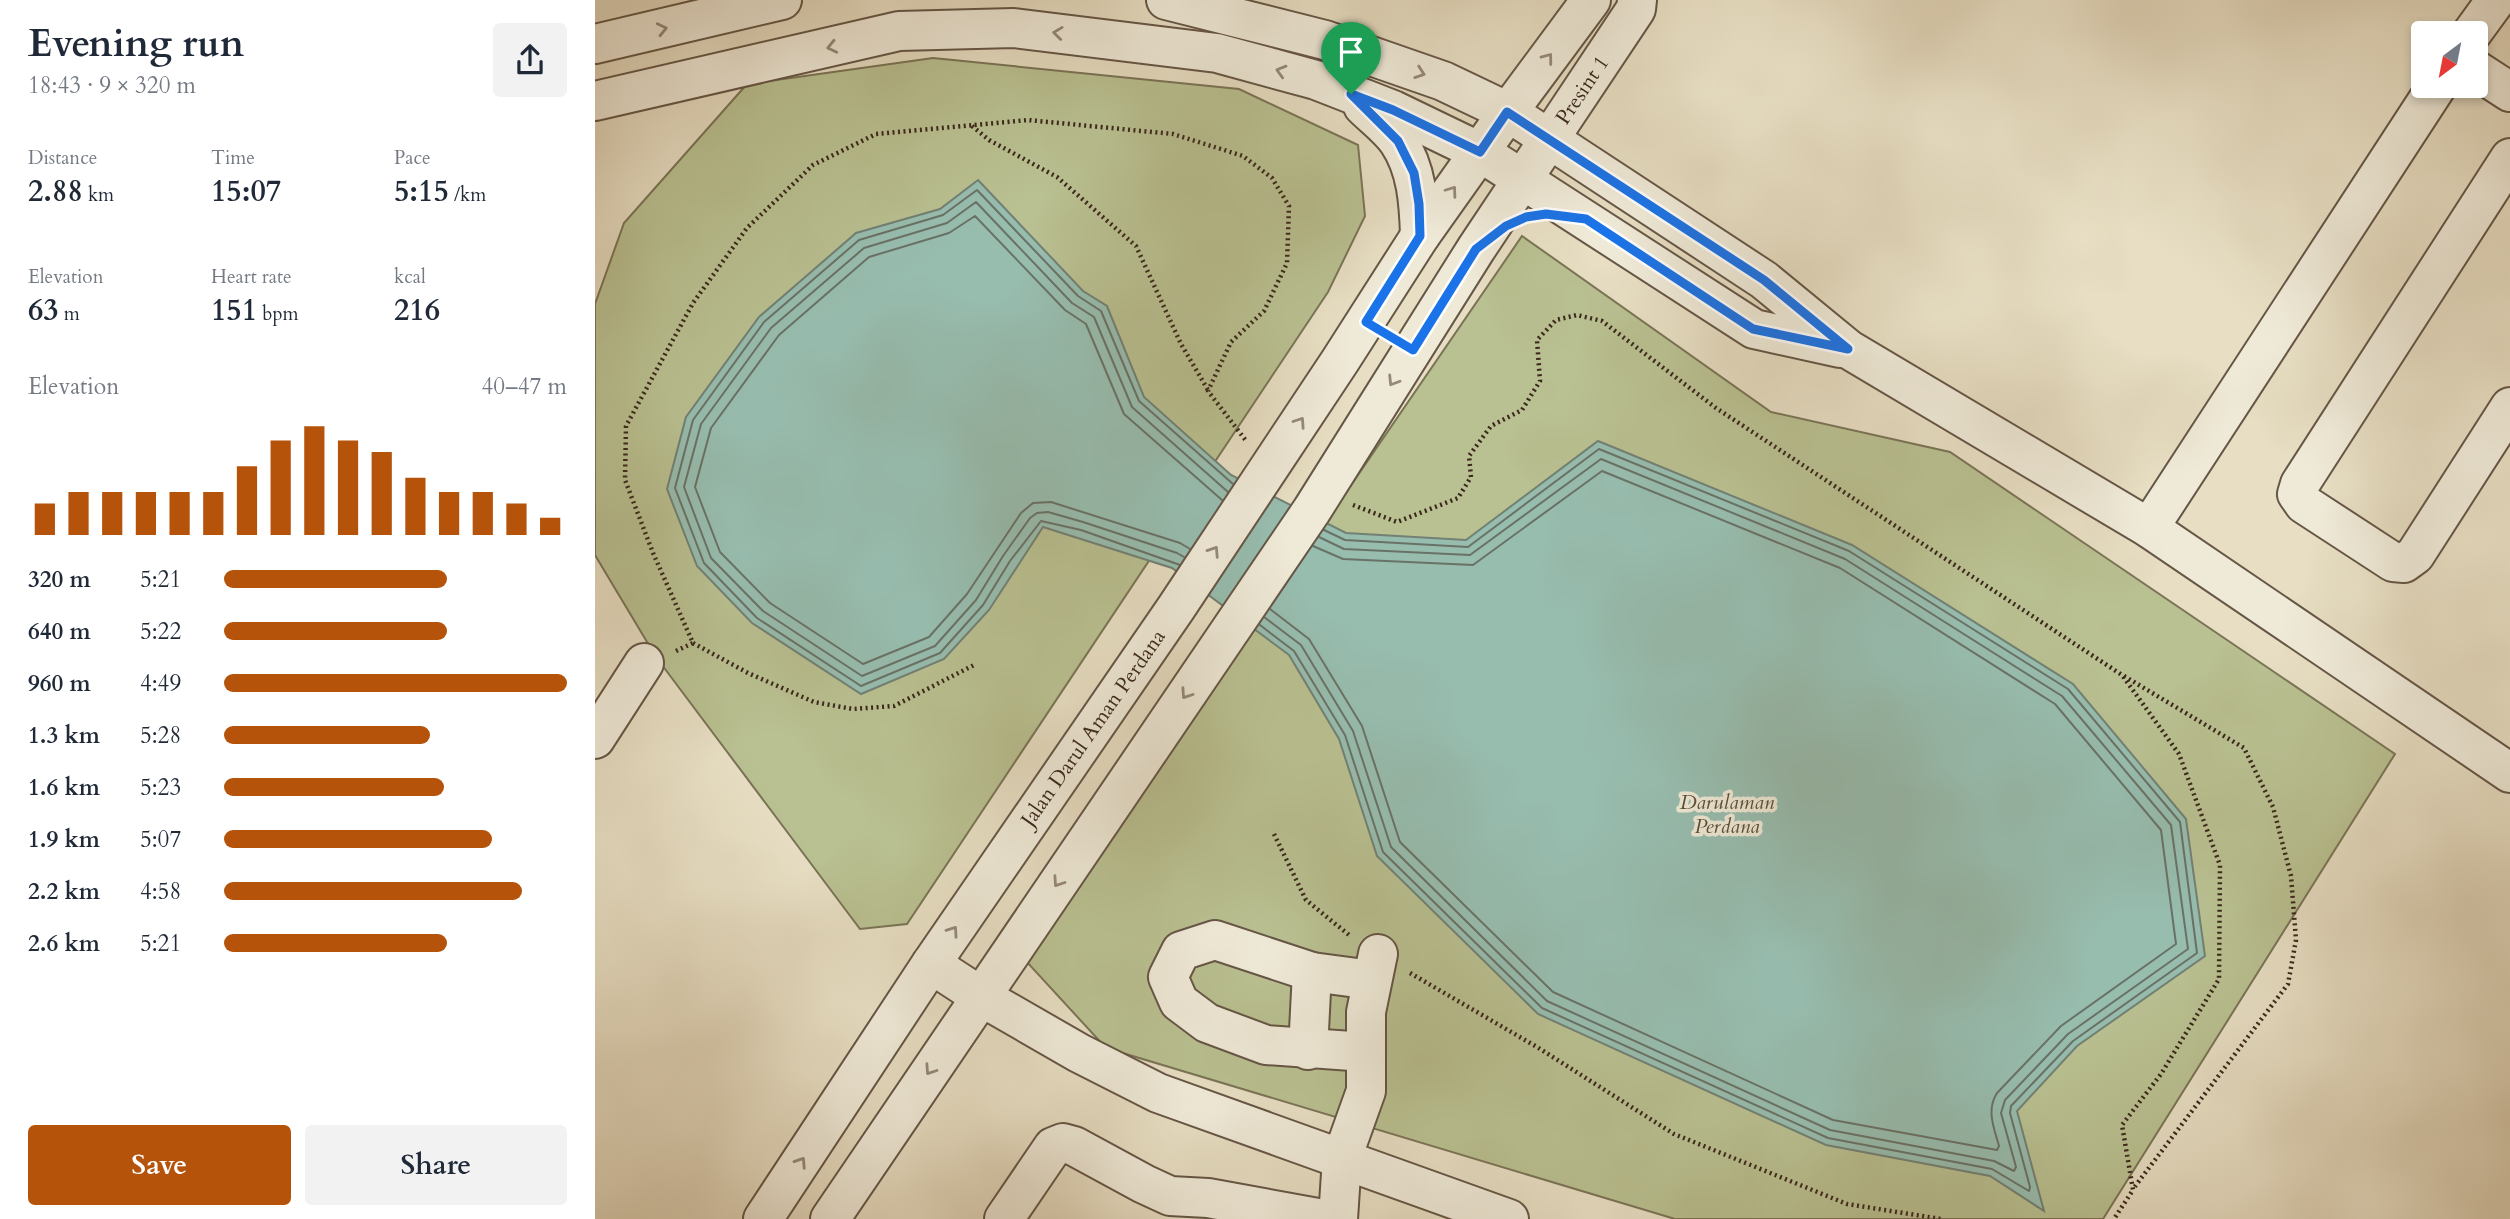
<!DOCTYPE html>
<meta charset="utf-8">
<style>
body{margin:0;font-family:Cardo,serif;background:#f2f2f3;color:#1f2937;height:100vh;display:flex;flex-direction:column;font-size:26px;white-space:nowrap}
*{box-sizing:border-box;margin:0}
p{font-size:23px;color:#747a83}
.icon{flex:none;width:38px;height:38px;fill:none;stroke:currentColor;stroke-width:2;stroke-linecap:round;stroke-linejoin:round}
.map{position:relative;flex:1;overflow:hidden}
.sheet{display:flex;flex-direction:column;background:#fff;width:595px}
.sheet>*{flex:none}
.needle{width:46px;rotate:212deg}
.controls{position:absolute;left:1816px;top:21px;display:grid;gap:14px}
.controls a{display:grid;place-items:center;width:77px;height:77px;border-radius:7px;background:#fff;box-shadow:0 4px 10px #0003;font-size:35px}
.pin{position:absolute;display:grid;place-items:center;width:60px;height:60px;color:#fff;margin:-72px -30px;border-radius:50% 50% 50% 0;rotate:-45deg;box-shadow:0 0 7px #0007}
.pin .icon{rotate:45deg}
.round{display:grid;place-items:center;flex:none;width:74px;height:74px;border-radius:7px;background:#f2f2f3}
.headline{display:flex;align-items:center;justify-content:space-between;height:119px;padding:0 28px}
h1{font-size:38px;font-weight:700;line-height:52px}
.metrics{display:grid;grid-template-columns:repeat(3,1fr);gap:10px;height:119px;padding:7px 28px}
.metrics div{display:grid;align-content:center}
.metrics b{font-size:30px;font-weight:700}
.metrics small{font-size:19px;font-weight:400}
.metrics p{font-size:19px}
.chart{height:196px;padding:14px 28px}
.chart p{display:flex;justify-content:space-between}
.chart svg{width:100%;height:126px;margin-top:7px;stroke:#b45309;stroke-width:6}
.primary-button{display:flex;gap:14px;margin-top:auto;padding:14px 28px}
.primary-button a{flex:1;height:80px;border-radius:7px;background:#b45309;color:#fff;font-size:28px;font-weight:700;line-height:80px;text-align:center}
.primary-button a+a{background:#f2f2f3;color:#1f2937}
ul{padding:0 28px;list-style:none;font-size:23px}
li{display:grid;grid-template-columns:112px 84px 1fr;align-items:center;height:52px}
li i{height:18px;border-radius:9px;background:#b45309}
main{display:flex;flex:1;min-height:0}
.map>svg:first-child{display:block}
.green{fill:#b9c091;stroke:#7a7456;stroke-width:2}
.water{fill:#97bdaf;stroke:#728174;stroke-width:2}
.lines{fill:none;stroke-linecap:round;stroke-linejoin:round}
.shore{stroke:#697266;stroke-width:2}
.minor-casing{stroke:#665646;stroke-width:42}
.path{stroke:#3b281c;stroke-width:4.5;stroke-dasharray:2 3.5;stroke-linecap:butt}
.minor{stroke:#efead8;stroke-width:38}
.oneway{stroke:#95897a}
.route-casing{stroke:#fff;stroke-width:14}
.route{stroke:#1a73e8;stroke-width:9}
.labels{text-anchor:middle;stroke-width:7;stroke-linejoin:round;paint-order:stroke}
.street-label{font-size:21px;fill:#3b281c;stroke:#efead8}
.park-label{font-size:21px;font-style:italic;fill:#5a4e39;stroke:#efead8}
</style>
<main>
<section class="sheet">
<div class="headline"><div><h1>Evening run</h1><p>18:43 · 9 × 320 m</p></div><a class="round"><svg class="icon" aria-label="share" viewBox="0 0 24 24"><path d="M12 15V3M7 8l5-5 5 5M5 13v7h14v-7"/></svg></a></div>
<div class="metrics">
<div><p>Distance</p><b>2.88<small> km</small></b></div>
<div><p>Time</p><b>15:07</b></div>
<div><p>Pace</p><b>5:15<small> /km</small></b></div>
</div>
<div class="metrics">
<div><p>Elevation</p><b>63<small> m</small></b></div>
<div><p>Heart rate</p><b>151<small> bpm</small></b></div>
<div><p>kcal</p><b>216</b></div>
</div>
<div class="chart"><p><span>Elevation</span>40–47 m</p>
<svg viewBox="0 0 160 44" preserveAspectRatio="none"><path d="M5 44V33M15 44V29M25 44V29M35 44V29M45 44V29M55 44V29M65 44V20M75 44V11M85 44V6M95 44V11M105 44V15M115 44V24M125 44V29M135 44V29M145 44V33M155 44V38"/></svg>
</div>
<ul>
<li><b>320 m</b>5:21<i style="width:65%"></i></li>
<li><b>640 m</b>5:22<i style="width:65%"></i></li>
<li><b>960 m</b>4:49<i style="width:100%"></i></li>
<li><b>1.3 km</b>5:28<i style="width:60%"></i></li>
<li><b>1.6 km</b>5:23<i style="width:64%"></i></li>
<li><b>1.9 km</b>5:07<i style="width:78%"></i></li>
<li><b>2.2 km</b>4:58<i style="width:87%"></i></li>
<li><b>2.6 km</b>5:21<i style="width:65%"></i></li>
</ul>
<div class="primary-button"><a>Save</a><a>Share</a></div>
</section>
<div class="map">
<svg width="1915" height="1219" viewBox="0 0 1915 1219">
<rect width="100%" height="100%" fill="#e7dec3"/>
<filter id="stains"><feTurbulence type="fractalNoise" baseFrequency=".00286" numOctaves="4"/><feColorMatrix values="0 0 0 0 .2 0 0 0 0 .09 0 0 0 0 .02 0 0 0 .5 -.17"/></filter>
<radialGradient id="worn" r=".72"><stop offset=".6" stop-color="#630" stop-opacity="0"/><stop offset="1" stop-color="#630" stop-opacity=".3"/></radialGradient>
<!-- green -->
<g class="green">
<polygon points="338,58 644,89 763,145 770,216 733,292 312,924 265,929 61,657 0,555 0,304 29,223 152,84"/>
<polygon points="927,236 1176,412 1355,452 1800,754 1508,1219 1080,1219 511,1048 430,960"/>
</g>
<!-- water -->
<polygon class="water" points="383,180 488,291 512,306 549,397 636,475 751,533 871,540 1003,441 1257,545 1478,684 1591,819 1610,956 1482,1046 1422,1111 1449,1211 1395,1176 1231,1145 943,1014 782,856 744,739 694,655 577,568 448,527 394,610 349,659 266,694 157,623 102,566 72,489 91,417 164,317 261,233 345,209"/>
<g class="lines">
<!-- shore -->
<g class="shore">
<polyline points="595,549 585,543 456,502 438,503 426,513 372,594 334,637 268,664 175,603 125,552 100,487 116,428 184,335 274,257 354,233 380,216 470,310 491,324 529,414 627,500"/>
<polyline points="589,557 582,553 488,522 453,512 442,513 435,518 408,556 381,600 340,646 267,676 168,611 116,558 89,487 106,424 176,328 269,248 352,223 381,202 477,303 499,317 537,407 633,492"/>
<polyline points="585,565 486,530 446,521 415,561 388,605 345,653 266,686 162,618 109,563 80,488 98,420 169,322 264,240 348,215 382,190 483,296 506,311 544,401 638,484"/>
<path d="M675 609 714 639 767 726 805 842 958 992 1238 1120 1402 1150 1404 1146C1399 1128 1391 1110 1402 1093L1466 1026 1581 944 1566 830 1460 704 1245 568 1007 471 878 565 748 559 718 546"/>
<polyline points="669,617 706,645 758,731 796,847 952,1001 1235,1130 1399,1161 1419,1171 1421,1167 1406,1113 1410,1100 1473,1034 1593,949 1576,825 1467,696 1250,559 1006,459 875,555 749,549 724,537"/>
<polyline points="665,625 699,651 750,735 788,852 947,1008 1233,1138 1397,1169 1434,1191 1435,1187 1415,1113 1416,1106 1478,1041 1602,953 1585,822 1473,689 1254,551 1004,449 873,547 750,540 729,530"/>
</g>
<defs>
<g id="minor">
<polyline points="571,0 730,40 848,81 913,112 1169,280 1253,349 1554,528 1915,773"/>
<polyline points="1877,33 1901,0"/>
<polyline points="0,44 187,0"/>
<polyline points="1881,70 1915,92"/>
<polyline points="0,101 304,31 419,28 622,53 721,80 798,110 885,152 1159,329 1245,348"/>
<path d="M768 106C779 117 794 128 803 141 822 169 824 203 825 236"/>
<polyline points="1915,158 1705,484 1702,494 1709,504 1798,562 1809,563 1820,555 1915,407"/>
<polyline points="1554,528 1842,86"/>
<polyline points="0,739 49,663"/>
<polyline points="336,964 385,996 484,1053 563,1093 914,1219"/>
<polyline points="713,1050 717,972"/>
<polyline points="771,1052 671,1045 612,1023 584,1002 573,977 586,951 620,940 717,972 777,980"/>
<polyline points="168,1219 336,964 581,608 745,361 825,236 913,112 996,0"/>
<polyline points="235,1219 717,510 881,249 1041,9 1042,0"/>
<polyline points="409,1219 458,1147 468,1143 479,1146 549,1184 575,1196 613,1198 728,1219"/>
<polyline points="743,1219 747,1158 771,1091 771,1012 783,954"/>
</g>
</defs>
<!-- minor casing -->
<use href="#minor" class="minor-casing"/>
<!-- path -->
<g class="path">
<polyline points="377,126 394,140 462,177 541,246 586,344 613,390"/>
<polyline points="758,505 802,522 863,498 876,477 874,456 896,426 927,410 945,381 942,340 961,320 982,315 1007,321 1121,408 1527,675 1584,754 1625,865 1624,979 1566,1074 1527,1125 1538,1190 1519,1219"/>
<polyline points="98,643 153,673 219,702 258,709 299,706 379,665"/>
<polyline points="81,651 98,643 58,553 30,480 31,426 98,303 152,228 218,165 281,134 433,120 578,134 648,156 677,178 694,206 692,263 669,311 636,342 613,391 652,442"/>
<polyline points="1529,676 1649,748 1678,807 1696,876 1701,940 1693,984 1538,1189"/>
<polyline points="679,834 711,900 754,935"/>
<polyline points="815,973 942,1047 1079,1134 1252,1204 1346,1219"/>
</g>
<!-- minor -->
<use href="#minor" class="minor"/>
</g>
<!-- one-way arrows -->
<defs><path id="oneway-chevron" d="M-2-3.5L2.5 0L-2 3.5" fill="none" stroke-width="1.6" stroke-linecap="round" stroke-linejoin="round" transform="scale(1.75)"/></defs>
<g class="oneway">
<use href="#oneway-chevron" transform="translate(67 29) rotate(-13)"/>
<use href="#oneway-chevron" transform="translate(463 33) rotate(-173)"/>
<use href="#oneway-chevron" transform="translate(237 47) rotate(167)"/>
<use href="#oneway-chevron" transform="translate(953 58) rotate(-53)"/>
<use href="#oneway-chevron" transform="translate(686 71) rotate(-164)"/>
<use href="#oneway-chevron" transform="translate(825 73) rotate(19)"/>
<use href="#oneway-chevron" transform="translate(857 191) rotate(-54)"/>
<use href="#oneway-chevron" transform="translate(798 381) rotate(122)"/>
<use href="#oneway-chevron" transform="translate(705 422) rotate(-56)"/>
<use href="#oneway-chevron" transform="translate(619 551) rotate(-57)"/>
<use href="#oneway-chevron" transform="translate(591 694) rotate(124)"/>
<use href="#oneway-chevron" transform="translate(463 882) rotate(124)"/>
<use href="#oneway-chevron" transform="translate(358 931) rotate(-55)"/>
<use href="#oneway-chevron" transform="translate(335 1070) rotate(124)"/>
<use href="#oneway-chevron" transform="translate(206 1162) rotate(-57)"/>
</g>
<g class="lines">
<defs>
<polygon id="route" points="756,94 798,110 885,152 912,112 1169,280 1253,349 1158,329 991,219 951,214 931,217 911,226 881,249 818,350 771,322 825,236 824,204 819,173 803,141"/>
</defs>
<!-- route casing -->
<use href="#route" class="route-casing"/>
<!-- route -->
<use href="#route" class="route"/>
</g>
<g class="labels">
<!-- street labels -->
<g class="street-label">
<text transform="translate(987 90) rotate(-56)" y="7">Presint 1</text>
<text transform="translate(498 728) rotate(-55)" y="7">Jalan Darul Aman Perdana</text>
</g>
<!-- park labels -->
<g class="park-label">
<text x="1132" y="809">Darulaman<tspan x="1132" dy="24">Perdana</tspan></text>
</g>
</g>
<rect width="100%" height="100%" filter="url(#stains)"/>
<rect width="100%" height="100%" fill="url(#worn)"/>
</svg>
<div class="controls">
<a><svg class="needle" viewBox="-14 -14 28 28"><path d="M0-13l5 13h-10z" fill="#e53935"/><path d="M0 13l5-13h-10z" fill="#747a83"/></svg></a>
</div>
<div class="pin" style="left:756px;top:94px;background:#1e9e55"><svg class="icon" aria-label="arrive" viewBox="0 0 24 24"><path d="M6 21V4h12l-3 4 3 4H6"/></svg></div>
</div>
</main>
